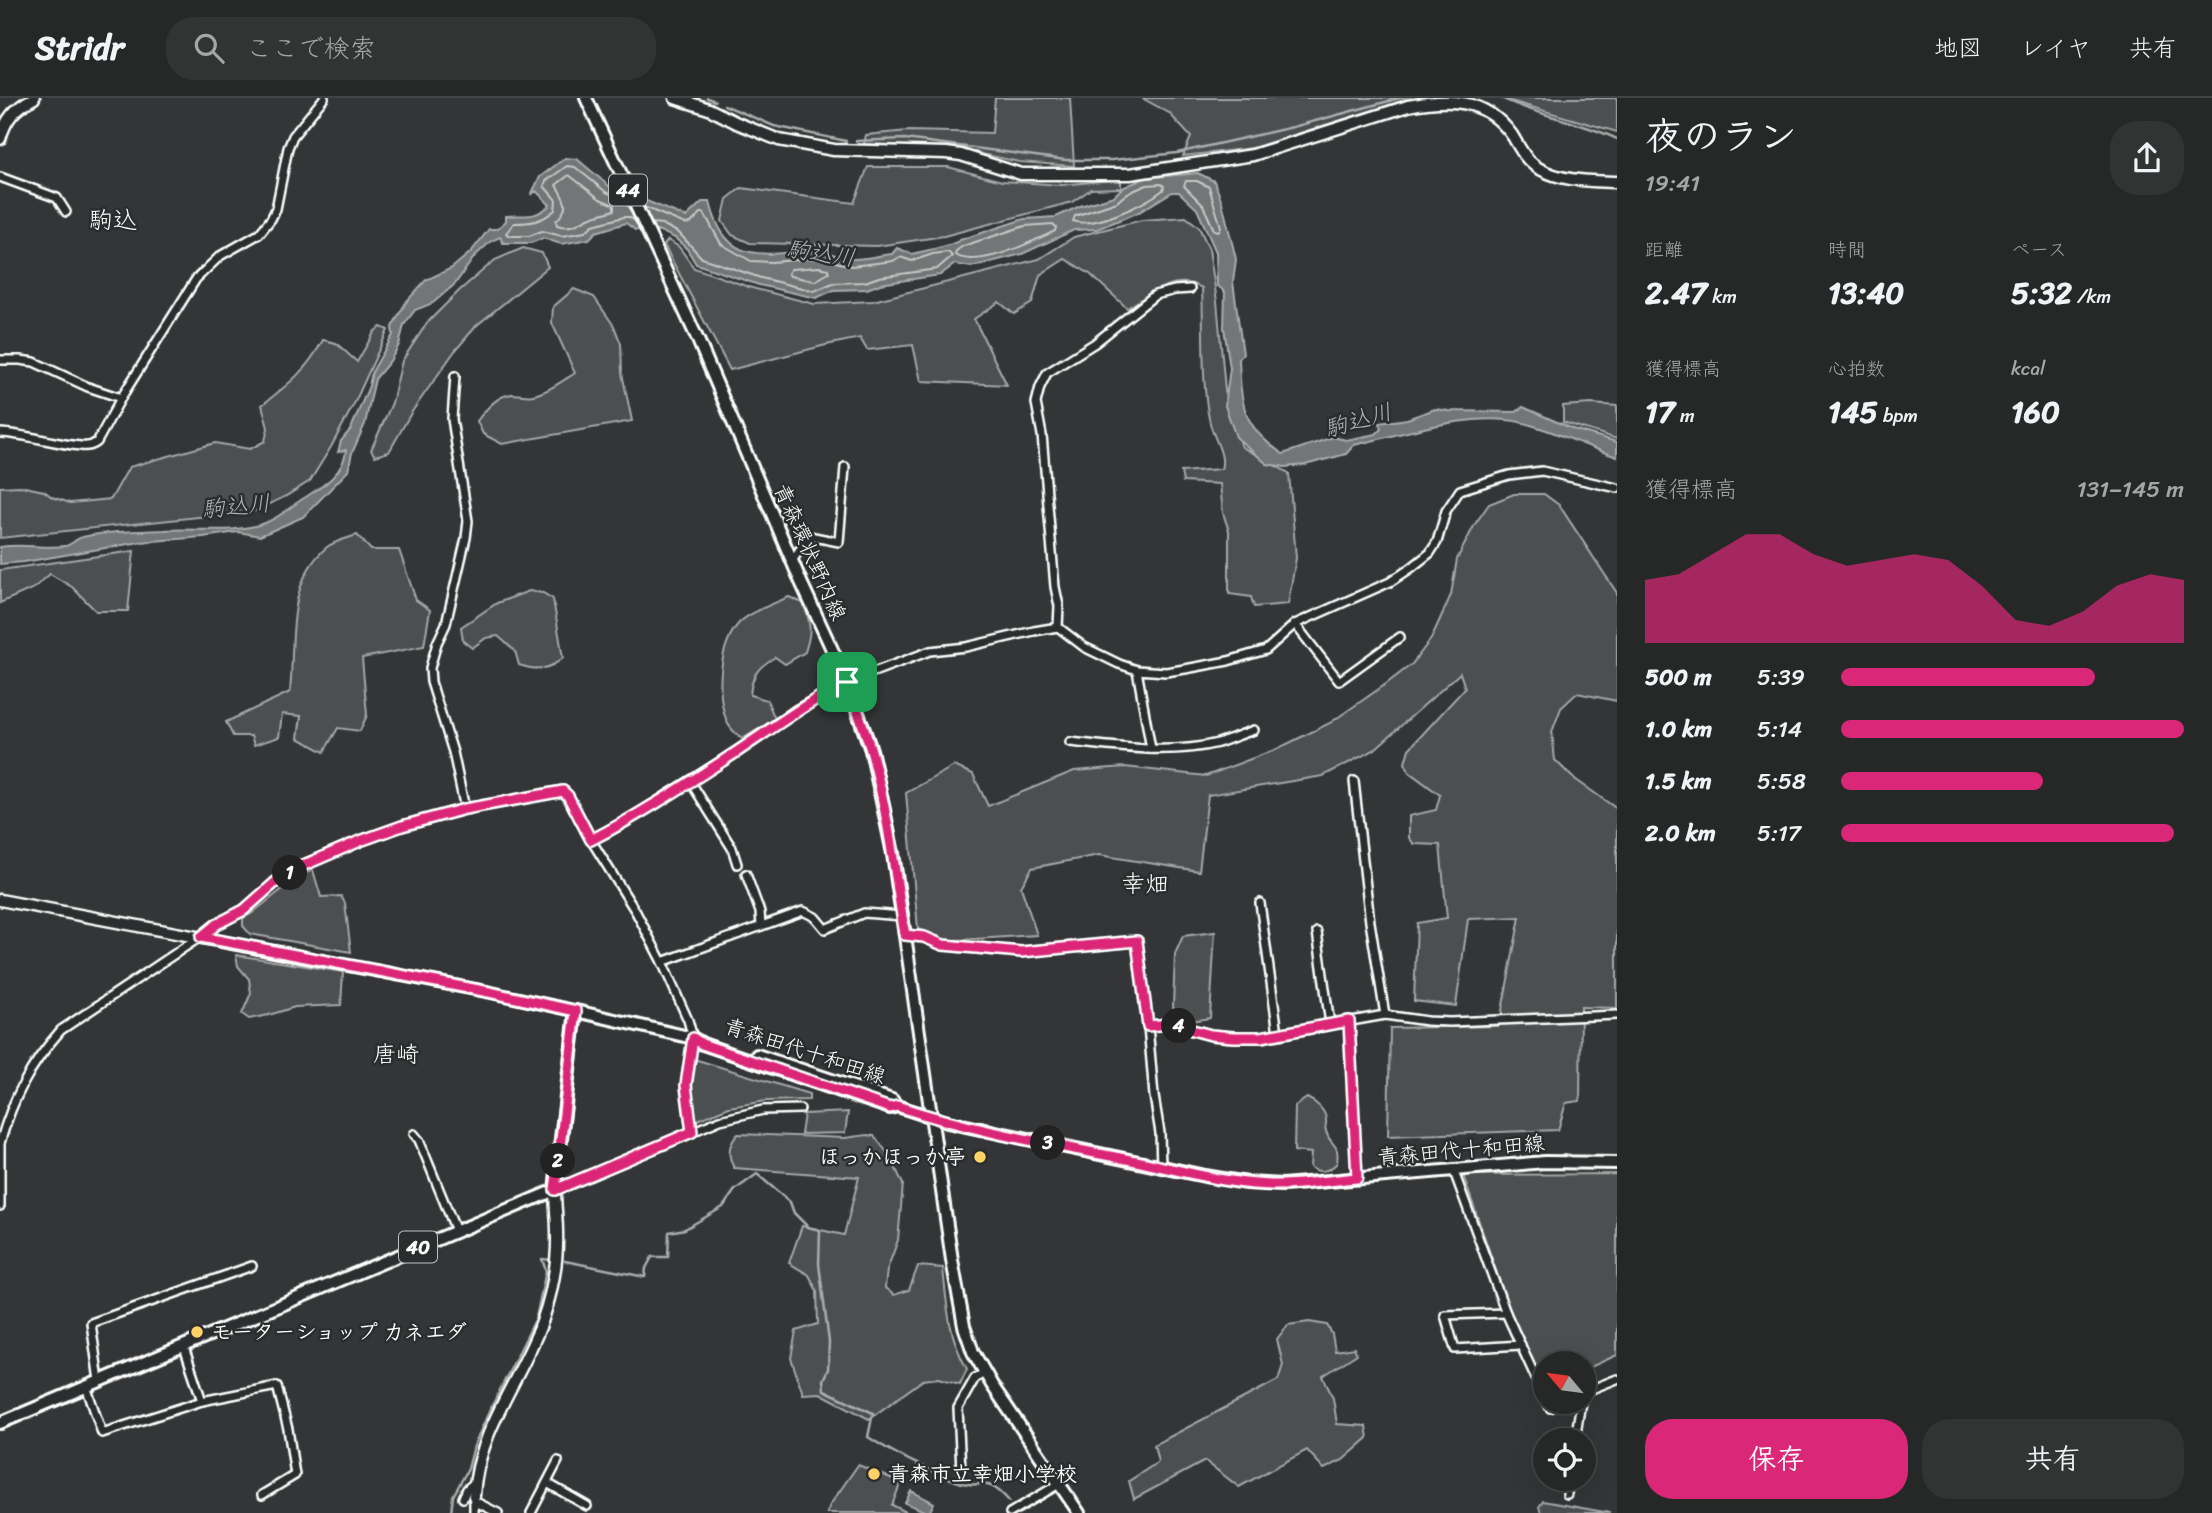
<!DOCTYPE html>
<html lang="ja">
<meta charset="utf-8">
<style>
body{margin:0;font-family:Sriracha,"Klee One",sans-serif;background:#323434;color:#f1f3f6;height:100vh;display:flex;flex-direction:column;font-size:26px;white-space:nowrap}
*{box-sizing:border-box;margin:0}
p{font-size:23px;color:#a4a6a8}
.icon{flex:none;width:38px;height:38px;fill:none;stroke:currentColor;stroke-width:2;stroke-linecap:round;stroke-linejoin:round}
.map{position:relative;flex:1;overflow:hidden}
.sheet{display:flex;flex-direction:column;background:#262828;width:595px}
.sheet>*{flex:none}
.needle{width:46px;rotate:299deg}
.fabs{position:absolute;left:1533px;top:1253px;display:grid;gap:14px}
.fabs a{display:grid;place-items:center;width:63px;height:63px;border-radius:50%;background:#262828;box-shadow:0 7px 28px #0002,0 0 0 2px #424445;font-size:35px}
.pin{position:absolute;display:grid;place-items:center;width:60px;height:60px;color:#fff;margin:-30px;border-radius:14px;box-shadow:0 4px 10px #0006}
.km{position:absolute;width:35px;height:35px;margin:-18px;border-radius:50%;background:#222;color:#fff;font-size:19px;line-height:35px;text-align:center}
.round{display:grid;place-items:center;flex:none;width:74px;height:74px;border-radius:28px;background:#323434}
.head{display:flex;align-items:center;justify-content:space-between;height:119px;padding:0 28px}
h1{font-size:38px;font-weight:700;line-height:52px}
.figures{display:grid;grid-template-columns:repeat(3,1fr);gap:10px;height:119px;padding:7px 28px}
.figures div{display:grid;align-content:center}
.figures b{font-size:30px;font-weight:700}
.figures small{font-size:19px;font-weight:400}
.figures p{font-size:19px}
.chart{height:196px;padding:14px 28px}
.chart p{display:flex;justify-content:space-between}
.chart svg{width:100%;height:126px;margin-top:7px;fill:#db2777;opacity:.7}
.primary-button{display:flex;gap:14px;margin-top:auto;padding:14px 28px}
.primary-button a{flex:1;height:80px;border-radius:28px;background:#db2777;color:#fff;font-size:28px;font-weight:700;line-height:80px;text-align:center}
.primary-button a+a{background:#323434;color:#f1f3f6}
ul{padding:0 28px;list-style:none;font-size:23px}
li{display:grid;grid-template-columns:112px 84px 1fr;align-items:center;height:52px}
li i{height:18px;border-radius:9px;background:#db2777}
header{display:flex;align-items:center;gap:42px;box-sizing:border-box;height:98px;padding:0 35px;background:#262828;border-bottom:2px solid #424445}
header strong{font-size:33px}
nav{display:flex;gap:38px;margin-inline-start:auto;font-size:24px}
.search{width:490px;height:63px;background:#323434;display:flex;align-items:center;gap:18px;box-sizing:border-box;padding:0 24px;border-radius:28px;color:#a4a6a8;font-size:26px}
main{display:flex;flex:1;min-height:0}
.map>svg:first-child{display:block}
.green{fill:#4c4f50;stroke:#a6a7a8;stroke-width:2}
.water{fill:#737576;stroke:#abacad;stroke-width:2}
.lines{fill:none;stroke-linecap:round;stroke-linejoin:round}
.shore{stroke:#c7c8c8;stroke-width:2}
.stream{stroke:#abacad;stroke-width:2.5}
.street-casing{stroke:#fff;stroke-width:12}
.secondary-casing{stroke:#fff;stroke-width:15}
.primary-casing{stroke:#fff;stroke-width:16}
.street{stroke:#2a2d2e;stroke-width:7}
.secondary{stroke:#2a2d2e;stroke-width:10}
.primary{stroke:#2a2d2e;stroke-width:10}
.route-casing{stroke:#fff;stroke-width:14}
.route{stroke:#db2777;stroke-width:9}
.poi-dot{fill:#ffd166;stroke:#2a2d2e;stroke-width:2.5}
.labels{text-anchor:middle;stroke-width:5;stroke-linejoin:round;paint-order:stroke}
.shield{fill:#2a2d2e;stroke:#bfc0c0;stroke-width:2}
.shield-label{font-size:19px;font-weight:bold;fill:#fff}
.street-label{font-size:21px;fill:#fff;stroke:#2a2d2e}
.poi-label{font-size:21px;font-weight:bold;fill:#fff;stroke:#2a2d2e;text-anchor:start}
.water-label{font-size:23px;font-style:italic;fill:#b2b3b4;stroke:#2a2d2e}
.neighbourhood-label{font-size:23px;fill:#fff;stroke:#2a2d2e}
.quarter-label{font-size:24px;fill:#fff;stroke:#2a2d2e}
</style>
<header>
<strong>Stridr</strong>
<div class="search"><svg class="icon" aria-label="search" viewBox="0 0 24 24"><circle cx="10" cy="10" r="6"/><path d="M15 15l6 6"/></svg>ここで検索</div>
<nav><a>地図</a><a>レイヤ</a><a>共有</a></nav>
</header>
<main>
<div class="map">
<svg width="1617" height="1415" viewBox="0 0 1617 1415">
<rect width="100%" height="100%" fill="#333536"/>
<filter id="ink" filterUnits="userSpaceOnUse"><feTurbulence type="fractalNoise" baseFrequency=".0143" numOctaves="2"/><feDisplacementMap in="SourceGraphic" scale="14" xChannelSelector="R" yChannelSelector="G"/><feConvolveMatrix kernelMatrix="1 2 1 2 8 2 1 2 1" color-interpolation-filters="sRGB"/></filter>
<g filter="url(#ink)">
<!-- green -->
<g class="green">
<polygon points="995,0 1070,0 1074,68 1019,64 959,51 864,46 866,37 908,33 992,35"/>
<polygon points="1142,0 1412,0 1253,50 1183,58 1191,39 1169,15"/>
<polygon points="1500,0 1617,0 1617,34"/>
<polygon points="868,69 948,69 1002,83 1062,87 1121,81 1121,90 1091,91 1072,104 944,138 877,148 750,145 732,137 722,123 727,101 741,90 854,105"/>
<path d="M1186 119 1199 129 1209 151 1217 203 1226 303 1242 349 1289 375 1296 460 1288 506 1254 509 1251 499 1229 496V433L1223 415 1220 386 1183 384 1181 374 1221 371C1226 356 1213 340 1210 325 1201 287 1204 231 1202 190 1174 175 1151 196 1127 210L1090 176 1065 161 1040 177 1032 205 1014 216 999 204 974 221 1007 287 921 283 913 247 867 252 860 240 826 247 730 272 664 147 668 142 679 149 694 170 752 190 814 206 873 203 1039 161 1074 139 1142 122Z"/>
<polygon points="523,150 542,155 548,169 476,228 454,254 411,315 389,354 375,358 371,352 392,305 402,263 427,225 460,192 495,162"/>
<path d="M574 191 594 199 614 228 621 246 622 275 632 323 502 346 483 336 477 323C485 312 497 297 512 296 522 296 529 300 540 295 552 291 564 282 575 275L552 225 553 209Z"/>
<path d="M381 229 388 232 355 304 331 349 310 383 286 398 255 413 0 440V389L20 388 44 393 52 399 70 405 111 401 129 369 215 345 250 351 265 343 268 330 262 307C289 286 307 272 323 242L336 245 357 264 375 233Z"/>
<polygon points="1591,306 1617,308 1617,341 1563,324 1563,308"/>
<polygon points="1514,396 1544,396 1559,407 1617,495 1617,603 1577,595 1561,610 1552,634 1555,662 1572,679 1617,711 1617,910 1581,909 1580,1003 1566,1005 1558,1032 1388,1038 1390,930 1499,928 1520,819 1468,821 1456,908 1414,903 1417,825 1447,820 1440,747 1414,746 1409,740 1409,718 1436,712 1440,697 1409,674 1405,665 1409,651 1465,590 1460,575 1374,652 1323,678 1208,697 1199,773 1099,757 1032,770 1021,789 1037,837 944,843 918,831 906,695 954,668 973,676 988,708 1074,673 1125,669 1206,678 1277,651 1330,625 1386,586 1412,566 1431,541 1451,497 1457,461 1475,426 1489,406"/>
<path d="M357 437 371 452H399L416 502 430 512 424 548 362 560 367 617 360 633 338 630 324 654 298 640 301 618 282 616 279 639 254 647 251 638H233L226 624 290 594C295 545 285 484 327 449 335 443 348 440 357 437Z"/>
<polygon points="134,453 128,513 96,513 72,489 50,476 34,490 0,505 0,472"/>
<path d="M529 493 543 495 553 501 563 560C549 572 537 573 519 567L515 553 498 538 486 540 472 550 463 543 461 529 497 505Z"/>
<path d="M789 499 803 505C811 525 812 533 805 554L785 566 775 559C757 570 752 577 750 597L767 602 775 621 742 641C736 636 730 631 727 624 716 596 718 547 740 524 750 514 775 505 789 499Z"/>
<polygon points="313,772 321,799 341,798 345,805 351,854 250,836 243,828 243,820 251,816 299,778"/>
<polygon points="1215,834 1210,920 1185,924 1173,909 1175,856 1183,838"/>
<polygon points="236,857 343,874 341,907 295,909 269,917 249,921 242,916 251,895 249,881 238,868"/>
<polygon points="694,961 809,996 809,1002 766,1003 729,1009 695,1023 689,989"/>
<path d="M1307 1000C1316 1004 1325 1012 1326 1021 1327 1030 1324 1025 1326 1033 1330 1049 1340 1043 1337 1065 1329 1073 1319 1076 1310 1069L1311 1055 1294 1053 1295 1008Z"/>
<polygon points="848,1014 845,1035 801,1036 804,1016"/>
<path d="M738 1036 845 1040 867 1037 874 1038 890 1058 903 1086 898 1142 887 1172 885 1190 894 1197 909 1192 918 1168 943 1170C947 1208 948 1237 967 1271L960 1286 939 1280 923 1282 869 1321 820 1295 803 1296 791 1260 796 1233 818 1226 817 1193 809 1177 789 1165 802 1128 844 1137 859 1079 734 1070C727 1057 728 1047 738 1036Z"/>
<polygon points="1617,1076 1617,1257 1584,1272 1584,1265 1545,1265 1545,1289 1509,1210 1463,1077"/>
<polygon points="1309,1224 1327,1227 1332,1236 1335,1253 1354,1250 1357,1256 1323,1278 1333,1300 1337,1326 1366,1328 1368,1340 1343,1362 1324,1371 1307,1352 1239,1389 1205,1363 1134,1401 1129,1383 1158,1364 1154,1347 1278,1282 1283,1267 1277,1241 1288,1227"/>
<polygon points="858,1367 901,1384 892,1407 908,1415 827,1415 830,1407"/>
<polygon points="1543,1403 1610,1415 1541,1415 1539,1409"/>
</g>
<!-- water -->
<g class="water">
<path d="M565 60 577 61 609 88 686 119 702 104H710C726 171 765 154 817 153 830 153 842 161 854 161 867 161 880 157 892 156L897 150 912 156C925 152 951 149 960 142L1024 121 1056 119 1080 108 1114 98 1122 90 1145 80 1198 75 1214 83 1222 104 1236 161 1233 184 1243 256 1239 261C1241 307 1242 329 1283 356L1333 339 1346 342 1376 336 1381 331 1379 325 1407 321 1435 311 1449 313 1516 314 1523 309 1573 331 1617 344V359C1585 348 1553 332 1520 324 1471 313 1403 336 1354 347L1346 356 1305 367 1285 369 1267 366 1236 339 1225 308 1230 270 1224 230 1225 194 1217 187 1216 154 1197 111 1179 94H1172L1139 114 1097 131 1074 132 1022 156 971 169 955 166 940 177 880 186 867 191 834 192 816 200 759 187 696 166 687 151 675 140 660 133 635 132 626 125 596 134 589 141 561 146 543 140 531 145H503L500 139 491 143 475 158 455 186 433 205 415 212 404 227 399 247 390 263 375 281 365 326 352 355 348 373 303 419 260 438 238 434 203 439 140 444 24 464 0 466V449C22 445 43 451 65 448 72 447 76 440 83 439 109 433 137 433 164 432 194 430 225 435 255 428 274 424 286 412 301 402 320 390 344 377 346 352L338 354 341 343 351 331 369 288 372 274 393 237 392 229 406 204 426 182 452 170 471 154 489 131H497L506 123V118C526 116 533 122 550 107L536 93 531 97 540 79Z"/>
<polygon points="911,1393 934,1405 929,1415 905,1405"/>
</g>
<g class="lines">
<!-- shore -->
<g class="shore">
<path d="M569 77 600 101 614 107V112C607 115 598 116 591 119 578 124 573 132 557 127L556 123C571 108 565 103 556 87Z"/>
<polygon points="1197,83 1209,89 1221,129 1219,133 1214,132 1203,107 1184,88 1186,83"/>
<path d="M1161 86 1164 88 1163 92C1145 106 1094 131 1073 123L1075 118 1117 104 1126 96 1147 87Z"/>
<path d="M625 102 606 94 575 69 567 68 546 83 544 88 556 102 555 112C541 124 531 125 514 125L506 135 509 138H529L542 133 562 138 585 134 593 127 624 119H629L635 123"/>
<polyline points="644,109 685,126 691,125 701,115 704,115 721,146 751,163 772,164 820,160 852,168 893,163 900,159 912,163 933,156 948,154 952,158 937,171 879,179 865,184 833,185 814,193 761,180 702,160 679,135 662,126 652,125"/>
<path d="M1053 126 1056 129 1055 133C1032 144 978 171 955 157L956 153 963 148 1025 128Z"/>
<polygon points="819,169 828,171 829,175 815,183 790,178 788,175 791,171"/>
</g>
<!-- stream -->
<g class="stream">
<polyline points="707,0 715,3"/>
<path d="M1501 0C1538 18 1580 23 1617 41"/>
<polyline points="724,7 774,28 846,43"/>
<polyline points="856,43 905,41 1066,62 1112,62 1177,55 1293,29 1400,0"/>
<path d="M565 1163 645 1179 646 1170 652 1159H668L669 1134 685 1131 723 1109 735 1092 757 1076 790 1104 794 1115 808 1129 820 1132 819 1166 829 1244 828 1271 823 1282 824 1292 873 1315 868 1339C896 1357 926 1371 956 1383 981 1393 985 1375 1009 1403"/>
<polyline points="451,1415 453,1398 468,1371 474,1348 488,1316 536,1220 546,1173 542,1161 552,1162"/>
</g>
<defs>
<g id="street">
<polyline points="0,79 57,100 66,114"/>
<polyline points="0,262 20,262 34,264 88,289 121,300 196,181 220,158 259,136 271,121 276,111 288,50 293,38 324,0"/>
<polyline points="455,278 452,321 468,423 466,440 446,526 437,545 430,570 431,584 453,654 465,711"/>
<path d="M0 335C27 336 54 346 81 348 87 349 92 348 97 344L121 300"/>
<polyline points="792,463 809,438 839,444 845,369"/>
<polyline points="1295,526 1339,583 1400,539"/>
<polyline points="1058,529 1059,508 1055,489 1042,337 1036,305 1040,289 1047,275 1095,245 1155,197 1175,192 1190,191"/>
<polyline points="1137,572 1151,651"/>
<path d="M1070 644C1118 649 1170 657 1218 645 1230 641 1242 636 1254 632"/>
<polyline points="690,683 732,750 737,766"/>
<polyline points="1354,683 1370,824 1385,917"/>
<polyline points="591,742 628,722 735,655 797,611 847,584 930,553 966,549 1034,533 1058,529 1084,549 1119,566 1137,572 1166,574 1185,571 1228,563 1266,552 1295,526 1390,484 1411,470 1430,455 1437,444 1446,413 1460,392 1509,377 1542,373 1617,390"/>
<polyline points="746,776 760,814 761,828"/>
<polyline points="1260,805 1278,935"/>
<polyline points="1317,834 1330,926"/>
<polyline points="905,837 924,839 943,847 1021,854 1137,843 1148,928 1154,998 1160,1035 1161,1069"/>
<polyline points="662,864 803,813 815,819 825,831 864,815 902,818"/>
<polyline points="1349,923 1357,1080"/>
<polyline points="1148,928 1170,926 1211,937 1233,939 1261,939 1385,917 1427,923 1450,924 1617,917"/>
<polyline points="414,1036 419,1042 456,1133"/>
<path d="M0 1045C13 1000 30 967 61 932L200 839 217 826 244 812 278 782 302 767 360 743 402 728 465 711 563 693 568 698 591 742 636 814 662 864 688 922 693 940 686 991 692 1034"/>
<polyline points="0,1046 0,1108"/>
<polyline points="1453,1071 1506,1215 1545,1300"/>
<polyline points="555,1092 720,1022 763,1012 800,1011"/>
<polyline points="1506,1215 1445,1217 1455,1251 1521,1247"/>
<polyline points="184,1249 202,1303"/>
<polyline points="99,1283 91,1225 252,1168"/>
<polyline points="86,1288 102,1335 202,1303 277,1288 288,1331 295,1377 262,1397"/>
<polyline points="1584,1294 1617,1281"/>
<polyline points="1547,1304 1550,1310 1563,1304"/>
<polyline points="1575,1342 1581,1304"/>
<polyline points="961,1372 958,1310 975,1280 985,1275"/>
<polyline points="547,1385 587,1408"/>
<polyline points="1567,1396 1569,1381"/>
<polyline points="463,1400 467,1391 474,1385"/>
<polyline points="474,1403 498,1415"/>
<polyline points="474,1415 474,1399"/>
<polyline points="531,1415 558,1363"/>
<polyline points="1010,1415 1059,1386"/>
</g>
<g id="secondary">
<path d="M675 0 709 11 737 25 779 42 834 52 946 55 961 57 1021 76H1130L1253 57 1408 8C1450 0 1485 0 1512 37 1520 50 1525 62 1538 70 1562 84 1591 83 1617 84"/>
<path d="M0 41C6 20 15 10 34 0"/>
<polyline points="0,802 489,894 576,913"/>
<path d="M474 1398C477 1334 520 1283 542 1224 552 1195 558 1165 557 1135 557 1120 555 1106 555 1092"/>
</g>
<g id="primary">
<polyline points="586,0 698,242 801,484 847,584 871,652 893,755 952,1162 964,1228 973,1254 992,1287 1079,1415"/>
<polyline points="757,957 892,1002 897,1008 947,1024 1205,1078 1247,1085 1283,1087 1545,1064 1617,1065"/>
<polyline points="0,1325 555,1092 576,913 693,940 703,946 890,1010 897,1008"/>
</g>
</defs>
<!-- street casing -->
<use href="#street" class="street-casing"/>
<!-- secondary casing -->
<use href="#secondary" class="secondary-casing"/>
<!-- primary casing -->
<use href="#primary" class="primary-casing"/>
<!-- street -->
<use href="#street" class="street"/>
<!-- secondary -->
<use href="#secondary" class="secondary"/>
<!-- primary -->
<use href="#primary" class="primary"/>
</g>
</g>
<g class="lines" filter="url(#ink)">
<defs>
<path id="route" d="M847 584C855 607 865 631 872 656 888 715 895 776 905 837L924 839 943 847 1021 854 1137 843 1148 928 1170 926 1211 937 1233 939H1261L1349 923 1357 1080C1333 1082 1308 1086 1283 1087 1233 1088 1184 1073 1136 1063 1056 1047 975 1034 897 1008L890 1010 702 946 693 940 686 987 692 1034 555 1092 576 913 489 894 201 839 217 826 244 812 278 782 302 768 360 743 402 728 465 711 563 693 568 698 591 742C642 716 690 684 738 653 774 629 808 604 847 584Z"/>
</defs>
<!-- route casing -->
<use href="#route" class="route-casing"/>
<!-- route -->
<use href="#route" class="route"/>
</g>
<!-- markers -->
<g class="poi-dot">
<circle cx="980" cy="1059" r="7"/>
<circle cx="197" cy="1234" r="7"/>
<circle cx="874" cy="1376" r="7"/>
</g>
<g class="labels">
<!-- shield labels -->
<g class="shield">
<rect x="609" y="76.5" width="38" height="31" rx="5"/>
<rect x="399" y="1133.5" width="38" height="31" rx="5"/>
</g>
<g class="shield-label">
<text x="628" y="99">44</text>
<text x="418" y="1156">40</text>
</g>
<!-- street labels -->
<g class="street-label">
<text transform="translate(810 454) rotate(66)" y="7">青森環状野内線</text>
<text transform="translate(805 953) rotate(18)" y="7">青森田代十和田線</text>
<text transform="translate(1461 1052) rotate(-5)" y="7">青森田代十和田線</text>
</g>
<!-- poi labels -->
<g class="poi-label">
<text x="966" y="1066" text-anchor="end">ほっかほっか亭</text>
<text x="211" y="1241">モーターショップ カネエダ</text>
<text x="888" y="1383">青森市立幸畑小学校</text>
</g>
<!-- water labels -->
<g class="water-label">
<text transform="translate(821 155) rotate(8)" y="8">駒込川</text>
<text transform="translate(1358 322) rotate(-16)" y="8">駒込川</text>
<text transform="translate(236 408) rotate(-6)" y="8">駒込川</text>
</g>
<!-- neighbourhood labels -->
<g class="neighbourhood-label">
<text x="396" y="964">唐崎</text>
</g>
<!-- quarter labels -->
<g class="quarter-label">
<text x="113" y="130">駒込</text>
<text x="1145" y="794">幸畑</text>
</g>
</g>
</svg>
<div class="fabs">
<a><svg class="needle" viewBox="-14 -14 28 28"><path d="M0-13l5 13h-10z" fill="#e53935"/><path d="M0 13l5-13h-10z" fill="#a4a6a8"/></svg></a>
<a><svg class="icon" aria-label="locate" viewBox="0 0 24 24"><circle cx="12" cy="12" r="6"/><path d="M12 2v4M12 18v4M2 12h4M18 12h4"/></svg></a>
</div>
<div class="pin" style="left:847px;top:584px;background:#1e9e55"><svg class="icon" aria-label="arrive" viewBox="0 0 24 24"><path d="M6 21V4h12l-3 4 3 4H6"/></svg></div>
<b class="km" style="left:290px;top:775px">1</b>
<b class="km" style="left:558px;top:1063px">2</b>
<b class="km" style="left:1048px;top:1045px">3</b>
<b class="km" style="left:1179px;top:928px">4</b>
</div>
<section class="sheet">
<div class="head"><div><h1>夜のラン</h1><p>19:41</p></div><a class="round"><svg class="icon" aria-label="share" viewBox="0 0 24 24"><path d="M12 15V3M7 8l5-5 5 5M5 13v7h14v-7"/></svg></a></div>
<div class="figures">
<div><p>距離</p><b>2.47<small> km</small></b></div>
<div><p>時間</p><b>13:40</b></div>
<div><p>ペース</p><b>5:32<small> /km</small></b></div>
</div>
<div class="figures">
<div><p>獲得標高</p><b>17<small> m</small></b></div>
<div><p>心拍数</p><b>145<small> bpm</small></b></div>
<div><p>kcal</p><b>160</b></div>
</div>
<div class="chart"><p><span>獲得標高</span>131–145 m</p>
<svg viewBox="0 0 160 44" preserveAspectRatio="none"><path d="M0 44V22L10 20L20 13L30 6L40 6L50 13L60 17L70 15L80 13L90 15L100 24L110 36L120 38L130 33L140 24L150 20L160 22V44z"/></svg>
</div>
<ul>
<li><b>500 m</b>5:39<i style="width:74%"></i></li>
<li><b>1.0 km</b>5:14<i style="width:100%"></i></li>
<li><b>1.5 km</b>5:58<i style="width:59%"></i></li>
<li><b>2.0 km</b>5:17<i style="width:97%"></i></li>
</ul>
<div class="primary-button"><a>保存</a><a>共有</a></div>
</section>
</main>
